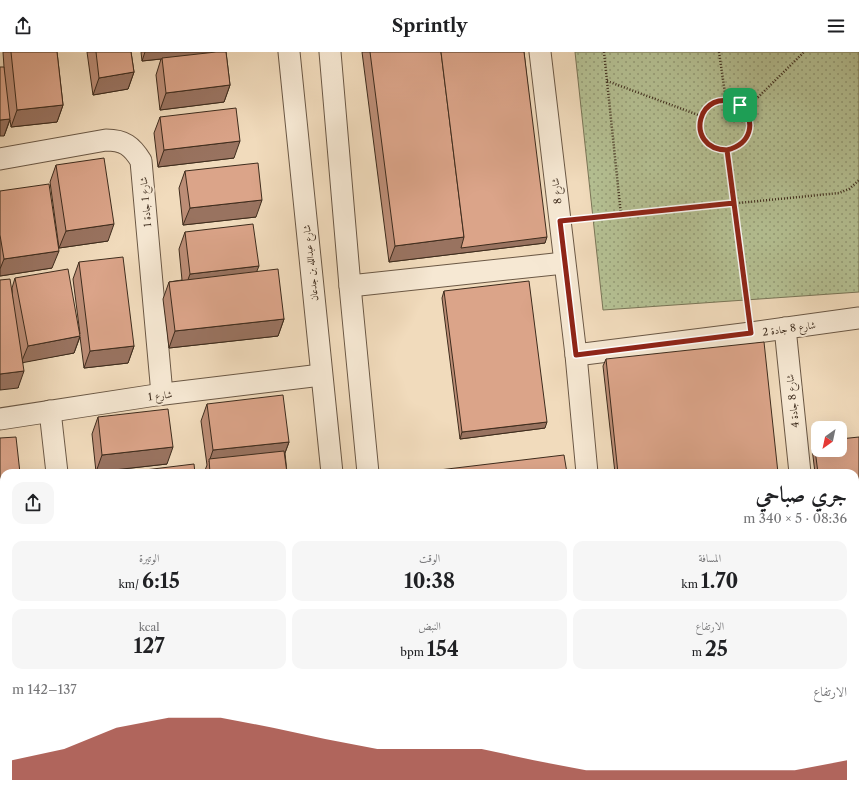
<!DOCTYPE html>
<html lang="ar">
<meta charset="utf-8">
<style>
body{margin:0;font-family:"Libre Caslon Text",Amiri,serif;background:#f6f6f6;color:#202124;direction:rtl;height:100vh;display:flex;flex-direction:column;font-size:15px;white-space:nowrap}
*{box-sizing:border-box;margin:0}
p{font-size:13px;color:#757577}
.icon{flex:none;width:22px;height:22px;fill:none;stroke:currentColor;stroke-width:2;stroke-linecap:round;stroke-linejoin:round}
.map{position:relative;flex:1;overflow:hidden;direction:ltr}
.details{position:absolute;left:0px;top:417px;width:859px;height:324px;display:flex;flex-direction:column;background:#fff;border-radius:12px 12px 0 0;box-shadow:0 4px 16px #0002;direction:rtl}
.details>*{flex:none}
.needle{width:26px;rotate:213deg}
.tools{position:absolute;left:811px;top:369px;display:grid;gap:8px}
.tools a{display:grid;place-items:center;width:36px;height:36px;border-radius:8px;background:#fff;box-shadow:0 4px 16px #0002;font-size:20px}
.pin{position:absolute;display:grid;place-items:center;width:34px;height:34px;color:#fff;margin:-17px;border-radius:8px;box-shadow:0 2px 6px #0006}
.round{display:grid;place-items:center;flex:none;width:42px;height:42px;border-radius:12px;background:#f6f6f6}
.summary{display:flex;align-items:center;justify-content:space-between;height:68px;padding:0 12px}
h1{font-size:22px;font-weight:700;line-height:30px}
.metrics{display:grid;grid-template-columns:repeat(3,1fr);gap:6px;height:68px;padding:4px 12px}
.metrics div{display:grid;align-content:center;border-radius:10px;background:#f6f6f6;text-align:center}
.metrics b{font-size:20px;font-weight:700}
.metrics small{font-size:11px;font-weight:400}
.metrics p{font-size:11px}
.chart{height:112px;padding:8px 12px}
.chart p{display:flex;justify-content:space-between}
.chart svg{width:100%;height:72px;margin-top:4px;fill:#8f2418;opacity:.7}
header{display:flex;justify-content:space-between;align-items:center;height:52px;padding:0 12px;background:#fff;font-size:18px;font-weight:700}
.map>svg:first-child{display:block}
.grass{fill:url(#grass-dots);stroke:#7a7658}
.lines{fill:none;stroke-linecap:round;stroke-linejoin:round}
.minor-casing{stroke:#6b5845;stroke-width:23}
.path{stroke:#3e2c1d;stroke-width:2.5;stroke-dasharray:1 2;stroke-linecap:butt}
.minor{stroke:#f6e8d3;stroke-width:21}
.wall{fill:#bc8d76;stroke:#3e2c1d}
.shaded-wall{fill:#997360;stroke:#3e2c1d}
.building{fill:#dba489;stroke:#3e2c1d}
.route-casing{stroke:#fff;stroke-width:8}
.route{stroke:#8f2418;stroke-width:5}
.labels{text-anchor:middle;stroke-width:4;stroke-linejoin:round;paint-order:stroke}
.street-label{font-size:10px;fill:#3e2c1d;stroke:#f6e8d3}
</style>
<header><svg class="icon" aria-label="menu" viewBox="0 0 24 24"><path d="M4 6h16M4 12h16M4 18h16"/></svg>Sprintly<svg class="icon" aria-label="share" viewBox="0 0 24 24"><path d="M12 15V3M7 8l5-5 5 5M5 13v7h14v-7"/></svg></header>
<div class="map">
<svg width="859" height="741" viewBox="0 0 859 741">
<defs>
<pattern id="grass-dots" width="8" height="8" patternUnits="userSpaceOnUse"><rect width="8" height="8" fill="#b5c194"/><path d="M2 2h.1M6 6h.1" fill="none" stroke="#959d78" stroke-width="1.8" stroke-linecap="round"/></pattern>
</defs>
<rect width="100%" height="100%" fill="#f1dbbc"/>
<filter id="stains"><feTurbulence type="fractalNoise" baseFrequency=".005" numOctaves="4"/><feColorMatrix values="0 0 0 0 .2 0 0 0 0 .09 0 0 0 0 .02 0 0 0 .5 -.17"/></filter>
<radialGradient id="worn" r=".72"><stop offset=".6" stop-color="#630" stop-opacity="0"/><stop offset="1" stop-color="#630" stop-opacity=".3"/></radialGradient>
<!-- grass -->
<polygon class="grass" points="575,0 859,0 859,240 603,258"/>
<g class="lines">
<defs>
<g id="minor">
<polyline points="289,0 332,421"/>
<polyline points="330,0 350,234 368,421"/>
<polyline points="540,0 576,303 587,421"/>
<path d="M0 107 106 88C124 88 132 94 141 109L162 342"/>
<polyline points="350,234 564,211"/>
<polyline points="785,276 800,421"/>
<polyline points="576,303 751,281 859,266"/>
<polyline points="50,359 57,421"/>
<polyline points="0,367 156,343 321,323"/>
<polyline points="90,737 90,741"/>
<polyline points="365,737 366,741"/>
<polyline points="401,737 402,741"/>
<polyline points="617,737 617,741"/>
<polyline points="832,737 832,741"/>
</g>
</defs>
<!-- minor casing -->
<use href="#minor" class="minor-casing"/>
<!-- path -->
<g class="path">
<polyline points="604,0 621,163"/>
<polyline points="719,0 726,48"/>
<polyline points="607,29 701,64"/>
<circle cx="725" cy="73" r="25"/>
<polyline points="745,58 804,0"/>
<polyline points="727,98 748,262"/>
<polyline points="578,167 839,141 849,137 859,128"/>
</g>
<!-- minor -->
<use href="#minor" class="minor"/>
</g>
<!-- wall -->
<g class="wall">
<polygon points="3,0 57,0 63,53 57,70 11,75 10,68 4,84 4,15"/>
<polygon points="87,0 131,0 134,20 128,37 93,43"/>
<polygon points="141,0 226,0 230,33 224,50 160,58 156,23 161,7 142,9"/>
<polygon points="362,0 524,0 545,191 389,210"/>
<polygon points="160,65 234,106 158,115 154,81"/>
<polygon points="56,113 108,189 59,196 50,130"/>
<polygon points="185,119 256,165 183,173 179,136"/>
<polygon points="0,139 52,216 0,224"/>
<polygon points="185,180 257,220 284,267 278,284 169,296 163,247 169,230 182,228 179,197"/>
<polygon points="79,210 134,294 128,311 84,316 80,285 74,301 23,310 18,336 12,236 15,226 80,282 73,227"/>
<polygon points="444,239 545,376 460,387 442,246"/>
<polygon points="606,307 778,421 615,421 603,314"/>
<polygon points="207,352 289,390 285,401 287,421 204,421 207,413 201,369"/>
<polygon points="98,365 167,412 96,420 92,382"/>
<polygon points="814,390 855,421 815,421 812,396"/>
<polygon points="250,737 322,737 322,741 248,741"/>
<polygon points="438,737 600,737 601,741 438,741"/>
<rect x="651" y="737" width="163" height="4"/>
</g>
<!-- shaded-wall -->
<g class="shaded-wall">
<polygon points="145,0 226,0 142,9"/>
<polygon points="134,20 128,37 93,43 99,26"/>
<polygon points="230,33 224,50 160,58 166,41"/>
<polygon points="63,53 57,70 11,75 17,58"/>
<polygon points="10,67 4,84 0,84 0,68"/>
<polygon points="240,89 234,106 158,115 164,98"/>
<polygon points="262,148 256,165 183,173 190,156"/>
<polygon points="114,172 108,189 59,196 66,179"/>
<polygon points="464,185 547,185 545,191 389,210 395,194"/>
<polygon points="59,199 52,216 0,224 0,217 4,207"/>
<polygon points="259,214 252,231 184,239 190,222"/>
<polygon points="284,267 278,284 169,296 175,279"/>
<polygon points="80,284 74,301 21,311 28,294"/>
<polygon points="134,294 128,311 84,316 90,299"/>
<polygon points="24,319 18,336 0,338 0,322"/>
<polygon points="547,370 545,376 460,387 462,380"/>
<polygon points="289,390 283,406 209,410 213,398"/>
<polygon points="173,395 167,412 96,420 102,403"/>
<polygon points="4,438 4,455 0,455 0,439"/>
<rect x="855" y="454" width="4" height="6"/>
<polygon points="4,501 4,518 0,518 0,502"/>
<polygon points="4,547 4,563 0,564 0,548"/>
<polygon points="4,587 4,604 0,604 0,588"/>
<rect x="0" y="634" width="4" height="16"/>
<rect x="0" y="678" width="4" height="16"/>
<rect x="855" y="722" width="4" height="6"/>
</g>
<!-- building -->
<g class="building">
<polygon points="11,0 57,0 63,53 17,58"/>
<polygon points="96,0 131,0 134,20 99,26"/>
<polygon points="216,0 226,0 230,33 166,41 162,6"/>
<polygon points="370,0 441,0 464,185 395,194"/>
<polygon points="441,0 524,0 547,185 461,196 464,185"/>
<polygon points="0,15 4,15 10,67 0,68"/>
<polygon points="236,56 240,89 164,98 160,65"/>
<polygon points="104,106 114,172 66,179 56,113"/>
<polygon points="258,111 262,148 190,156 185,119"/>
<polygon points="49,132 59,199 4,207 0,183 0,139"/>
<polygon points="253,172 259,214 190,222 185,180"/>
<polygon points="123,205 134,294 90,299 79,210"/>
<polygon points="68,217 80,284 28,294 15,226"/>
<polygon points="278,217 284,267 175,279 169,230"/>
<polygon points="10,227 24,319 0,322 0,228"/>
<polygon points="529,229 547,370 462,380 444,239"/>
<polygon points="764,290 778,421 618,421 606,307"/>
<polygon points="283,343 289,390 213,398 207,352"/>
<polygon points="168,357 173,395 102,403 98,365"/>
<polygon points="16,385 20,421 4,421 4,438 0,439 0,386"/>
<polygon points="859,385 859,454 855,454 855,421 818,421 814,390 818,389 818,398 840,398 840,387"/>
<polygon points="284,399 287,421 210,421 209,407"/>
<polygon points="564,403 567,421 414,421"/>
<polygon points="194,412 195,421 120,421"/>
<polygon points="4,450 4,501 0,502 0,451"/>
<polygon points="0,514 4,514 4,547 0,548"/>
<rect x="855" y="527" width="4" height="195"/>
<polygon points="4,554 4,587 0,588 0,555"/>
<rect x="0" y="594" width="4" height="40"/>
<rect x="0" y="645" width="4" height="33"/>
<polygon points="0,706 4,706 4,737 36,737 37,741 0,741"/>
<rect x="252" y="737" width="70" height="4"/>
<polygon points="441,737 600,737 601,741 442,741"/>
<rect x="654" y="737" width="160" height="4"/>
<polygon points="226,739 226,741 210,741"/>
</g>
<g class="lines">
<defs>
<path id="route" d="M740 53C757 70 751 92 727 98L734 151 560 169 576 303 751 281 727 98C682 97 698 31 740 53"/>
</defs>
<!-- route casing -->
<use href="#route" class="route-casing"/>
<!-- route -->
<use href="#route" class="route"/>
</g>
<g class="labels">
<!-- street labels -->
<g class="street-label">
<text transform="translate(556 139) rotate(-97)" y="4">شارع 8</text>
<text transform="translate(145 150) rotate(-95)" y="4">شارع 1 جادة 1</text>
<text transform="translate(310 211) rotate(-96)" y="4">شارع عبدالله بن جدعان</text>
<text transform="translate(789 276) rotate(-8)" y="4">شارع 8 جادة 2</text>
<text transform="translate(160 343) rotate(-7)" y="4">شارع 1</text>
<text transform="translate(792 349) rotate(-96)" y="4">شارع 8 جادة 4</text>
</g>
</g>
<rect width="100%" height="100%" filter="url(#stains)"/>
<rect width="100%" height="100%" fill="url(#worn)"/>
</svg>
<div class="tools">
<a><svg class="needle" viewBox="-14 -14 28 28"><path d="M0-13l5 13h-10z" fill="#e53935"/><path d="M0 13l5-13h-10z" fill="#757577"/></svg></a>
</div>
<div class="pin" style="left:740px;top:53px;background:#1e9e55"><svg class="icon" aria-label="arrive" viewBox="0 0 24 24"><path d="M6 21V4h12l-3 4 3 4H6"/></svg></div>
<section class="details">
<div class="summary"><div><h1>جري صباحي</h1><p>08:36 · 5 × 340 m</p></div><a class="round"><svg class="icon" aria-label="share" viewBox="0 0 24 24"><path d="M12 15V3M7 8l5-5 5 5M5 13v7h14v-7"/></svg></a></div>
<div class="metrics">
<div><p>المسافة</p><b>1.70<small> km</small></b></div>
<div><p>الوقت</p><b>10:38</b></div>
<div><p>الوتيرة</p><b>6:15<small> /km</small></b></div>
</div>
<div class="metrics">
<div><p>الارتفاع</p><b>25<small> m</small></b></div>
<div><p>النبض</p><b>154<small> bpm</small></b></div>
<div><p>kcal</p><b>127</b></div>
</div>
<div class="chart"><p><span>الارتفاع</span>137–142 m</p>
<svg viewBox="0 0 160 44" preserveAspectRatio="none"><path d="M0 44V32L10 25L20 12L30 6L40 6L50 12L60 19L70 25L80 25L90 25L100 32L110 38L120 38L130 38L140 38L150 38L160 32V44z"/></svg>
</div>
</section>
</div>
